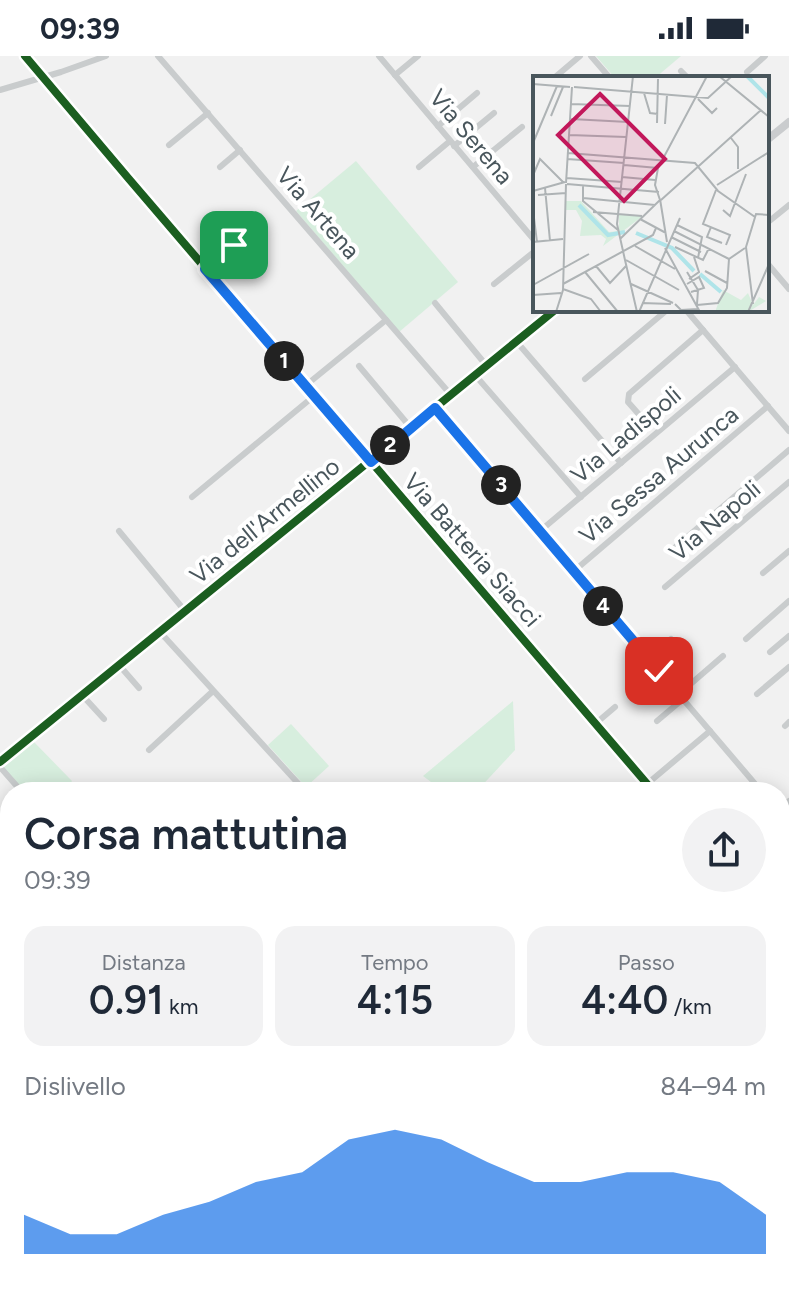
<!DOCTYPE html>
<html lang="it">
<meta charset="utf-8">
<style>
body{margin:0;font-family:Figtree,sans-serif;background:#f2f2f3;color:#1f2937;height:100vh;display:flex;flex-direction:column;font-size:30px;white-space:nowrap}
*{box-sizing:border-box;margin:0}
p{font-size:26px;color:#747a83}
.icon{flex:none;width:44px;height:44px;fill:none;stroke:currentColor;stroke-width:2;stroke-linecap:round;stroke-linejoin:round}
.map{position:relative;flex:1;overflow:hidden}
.sheet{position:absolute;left:0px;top:726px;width:790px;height:512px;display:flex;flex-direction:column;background:#fff;border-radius:32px 32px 0 0;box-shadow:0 4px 20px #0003}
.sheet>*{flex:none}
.pin{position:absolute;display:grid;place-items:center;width:68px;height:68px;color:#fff;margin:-34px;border-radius:16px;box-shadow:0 4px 12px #0006}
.km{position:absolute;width:40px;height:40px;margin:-20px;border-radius:50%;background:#222;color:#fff;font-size:22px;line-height:40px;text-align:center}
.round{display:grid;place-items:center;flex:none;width:84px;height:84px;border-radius:42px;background:#f2f2f3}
.head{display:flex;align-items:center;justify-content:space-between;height:136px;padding:0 24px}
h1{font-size:44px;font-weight:600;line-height:60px}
.figures{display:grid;grid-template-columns:repeat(3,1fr);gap:12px;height:136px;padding:8px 24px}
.figures div{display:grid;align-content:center;border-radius:20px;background:#f2f2f3;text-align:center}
.figures b{font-size:40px;font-weight:600}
.figures small{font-size:22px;font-weight:400}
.figures p{font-size:22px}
.chart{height:224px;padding:16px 24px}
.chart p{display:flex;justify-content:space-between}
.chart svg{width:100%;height:144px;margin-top:8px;fill:#1a73e8;opacity:.7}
.status{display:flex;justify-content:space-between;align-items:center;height:56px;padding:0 40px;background:#fff;direction:ltr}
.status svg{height:22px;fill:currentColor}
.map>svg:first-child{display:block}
.green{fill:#d7eede}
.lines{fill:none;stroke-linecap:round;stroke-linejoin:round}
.street{stroke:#c9cccd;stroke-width:6}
.secondary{stroke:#caccce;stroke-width:8}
.primary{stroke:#c6cacc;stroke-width:9}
.cycleway-casing{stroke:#fff;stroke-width:13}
.cycleway{stroke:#1b5e20;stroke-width:8}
.route-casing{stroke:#fff;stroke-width:16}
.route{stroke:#1a73e8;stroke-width:10}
.labels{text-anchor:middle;stroke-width:8;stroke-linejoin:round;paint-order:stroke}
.street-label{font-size:24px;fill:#49565c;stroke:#fff}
.inset-river{fill:none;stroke:#afe4e9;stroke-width:4}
.inset-road{fill:none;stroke:#aeb3b5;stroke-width:2}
.view{fill:#c2185b;fill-opacity:0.15;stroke:#c2185b;stroke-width:4}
.inset-edge{fill:none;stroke:#49565c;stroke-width:4}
</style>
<div class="status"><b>09:39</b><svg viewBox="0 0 49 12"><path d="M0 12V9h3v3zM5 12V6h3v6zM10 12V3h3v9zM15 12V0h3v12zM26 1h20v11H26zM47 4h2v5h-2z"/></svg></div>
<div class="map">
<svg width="789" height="1238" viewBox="0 0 789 1238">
<rect width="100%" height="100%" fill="#f1f1f1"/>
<!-- green -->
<g class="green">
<polygon points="596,0 681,0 655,22 615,22"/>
<polygon points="356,105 458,226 399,276 296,155"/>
<polygon points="513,645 515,694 476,736 428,736 435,729 423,720"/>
<polygon points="291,668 329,710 306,731 268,689"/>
<polygon points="33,685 72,725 65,736 25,736 2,710"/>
</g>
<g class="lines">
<!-- street -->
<g class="street">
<polyline points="158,0 451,339"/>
<polyline points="379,0 535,185"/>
<polyline points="591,0 610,22"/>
<polyline points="681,15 688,22"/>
<polyline points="747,16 765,0"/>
<polyline points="395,19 418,0"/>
<polyline points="554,22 580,0"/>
<polyline points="0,34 61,16 106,0"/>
<polyline points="438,70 477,37"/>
<polyline points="169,89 208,57"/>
<polyline points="454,90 494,57"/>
<polyline points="220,111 240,94"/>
<polyline points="419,111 450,85"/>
<polyline points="473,111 522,71"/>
<polyline points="216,164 235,186"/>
<polyline points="767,167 789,149"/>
<polyline points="767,207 789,233"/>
<polyline points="205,213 258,168"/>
<polyline points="494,228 535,195"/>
<polyline points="435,247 486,309"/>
<polyline points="686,254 789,375"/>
<polyline points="516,285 621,407"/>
<polyline points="359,310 411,372"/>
<polyline points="475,319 581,441"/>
<polyline points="585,323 667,254"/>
<polyline points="305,330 386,264"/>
<polyline points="435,352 762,736"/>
<polyline points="643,363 628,346 629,338 703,274"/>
<polyline points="192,441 314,340"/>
<polyline points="119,475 185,555"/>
<polyline points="540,475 735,311"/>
<polyline points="672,494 789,394"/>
<polyline points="574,515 768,350"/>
<polyline points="763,517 789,495"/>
<polyline points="665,531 789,426"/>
<polyline points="160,576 306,736"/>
<polyline points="746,583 789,545"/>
<polyline points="770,596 789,580"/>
<polyline points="649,603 671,583"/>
<polyline points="119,609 139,632"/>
<polyline points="632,638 659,615"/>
<polyline points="679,638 723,600"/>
<polyline points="757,638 789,611"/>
<polyline points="82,639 104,663"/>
<polyline points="657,665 683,643"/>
<polyline points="595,668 615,651"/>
<polyline points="785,670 789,666"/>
<polyline points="149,694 213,635"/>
<polyline points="0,711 22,736"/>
<polyline points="647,728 710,675"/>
<polyline points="780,752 789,745"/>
<polyline points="780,757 789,768"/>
<polyline points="780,831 789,842"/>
<polyline points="780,967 789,959"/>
<polyline points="0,986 10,977"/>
<polyline points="0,1026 10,1037"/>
<polyline points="780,1064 789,1074"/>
<polyline points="0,1067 10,1058"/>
<polyline points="0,1127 10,1118"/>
<polyline points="187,1228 196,1238"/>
<polyline points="471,1228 480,1238"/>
<polyline points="617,1228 627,1238"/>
<polyline points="698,1228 706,1238"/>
<polyline points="739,1228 748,1238"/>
<polyline points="126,1238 137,1228"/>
<polyline points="198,1238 210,1228"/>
<polyline points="283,1238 294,1228"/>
<polyline points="600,1238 608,1231"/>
</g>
<!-- secondary -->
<g class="secondary">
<polyline points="25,0 129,123 654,736"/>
<polyline points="767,84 789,66"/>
<polyline points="0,706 555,254"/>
<polyline points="780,886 789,897"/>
</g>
<!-- primary -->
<g class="primary">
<polyline points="780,1061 789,1053"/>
<polyline points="583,1238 594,1228"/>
</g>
<defs>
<g id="cycleway">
<polyline points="25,0 129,123 654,736"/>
<polyline points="0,706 555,254"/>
</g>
</defs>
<!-- cycleway casing -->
<use href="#cycleway" class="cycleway-casing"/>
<!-- cycleway -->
<use href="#cycleway" class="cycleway"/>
</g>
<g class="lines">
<defs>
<polyline id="route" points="234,189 205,213 371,406 435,352 659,615"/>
</defs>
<!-- route casing -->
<use href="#route" class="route-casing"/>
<!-- route -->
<use href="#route" class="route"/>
</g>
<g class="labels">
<!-- street labels -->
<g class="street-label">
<text transform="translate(471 81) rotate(50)" y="8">Via Serena</text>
<text transform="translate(318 157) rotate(49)" y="8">Via Artena</text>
<text transform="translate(626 379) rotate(-40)" y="8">Via Ladispoli</text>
<text transform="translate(659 419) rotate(-40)" y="8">Via Sessa Aurunca</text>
<text transform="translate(265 465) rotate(-39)" y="8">Via dell'Armellino</text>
<text transform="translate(715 465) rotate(-40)" y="8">Via Napoli</text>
<text transform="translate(472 494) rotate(49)" y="8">Via Batteria Siacci</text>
</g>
</g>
<!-- overview -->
<g transform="translate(533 20)">
<rect width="236" height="236" fill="#f1f1f1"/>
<path d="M33 125H48L76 156 86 155V138L110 140 70 170 73 163 68 159 47 160 49 145 43 134H32ZM190 214 208 224 215 217 220 229 226 221 233 225 215 236H182Z" fill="#d7eede"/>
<path class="inset-river" d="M214 0 236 22M46 129 75 159 92 156M103 157 139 172 161 195M167 198 188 216"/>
<path class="inset-road" d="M186 0 236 41M0 8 37 11M41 11 175 22 199 0M111 17 117 37 125 38M165 23 179 37 184 32M38 28 97 30M18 40 30 11M38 43 95 46M124 47 125 3M132 48 134 19M36 59 93 61M198 62 205 71V93M0 67 24 10M35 77 162 87 185 115 222 141M34 83 91 87M91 89 125 92M1 97 7 83 31 107M89 101 122 104M34 102 89 106M33 107 39 11M34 108 126 116M184 109 236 76M50 110V125L85 154M12 112 17 165M183 114 170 148 197 159 193 169M0 115 32 106M5 119 33 117M50 122 122 129M127 123 134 166M128 124 228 34M0 134 4 166M190 134 197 140 213 98M60 136 109 140M107 143 133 157M144 149 169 161 165 182M178 151 174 161 189 167M141 155 196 183M138 161 168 176M87 163 127 124 122 109 125 92 174 0M0 166 30 163M102 170 142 193M142 171 170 184 176 172M132 172 167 236M92 184 84 148 100 0M92 184 104 236M93 184 146 214M63 190 77 207 93 190M172 195 194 207M52 196 85 236M154 196 165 214 164 228M156 203 166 196 161 181M30 208 120 159 123 152M98 208 140 227M154 208 166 201 171 212 158 216M0 209 56 178M30 213 58 223 68 236M0 219 28 217M109 227 138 228M142 228 148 234 165 233M220 228 213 171 223 138 236 139M164 229 185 227 194 212 196 183 212 172M23 236 30 214 33 108M106 236 147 142M215 236 236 188"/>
<path class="view" d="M67 18 132 83 91 125 25 59Z"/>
<rect width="236" height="236" class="inset-edge"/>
</g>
</svg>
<div class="pin" style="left:234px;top:189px;background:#1e9e55"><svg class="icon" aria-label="arrive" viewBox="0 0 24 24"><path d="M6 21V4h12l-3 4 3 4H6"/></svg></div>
<div class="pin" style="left:659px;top:615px;background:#d93025"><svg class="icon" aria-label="check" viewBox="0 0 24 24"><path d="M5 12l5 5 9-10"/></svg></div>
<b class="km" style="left:284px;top:305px">1</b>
<b class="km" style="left:390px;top:389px">2</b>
<b class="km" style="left:501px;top:429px">3</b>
<b class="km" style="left:603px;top:550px">4</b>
<section class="sheet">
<div class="head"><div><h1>Corsa mattutina</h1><p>09:39</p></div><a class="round"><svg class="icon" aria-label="share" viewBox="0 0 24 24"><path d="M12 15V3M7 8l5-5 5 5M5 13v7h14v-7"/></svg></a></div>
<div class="figures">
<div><p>Distanza</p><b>0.91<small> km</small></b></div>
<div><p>Tempo</p><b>4:15</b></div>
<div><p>Passo</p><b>4:40<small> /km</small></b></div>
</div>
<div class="chart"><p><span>Dislivello</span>84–94 m</p>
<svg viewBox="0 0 160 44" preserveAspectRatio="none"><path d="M0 44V32L10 38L20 38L30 32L40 28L50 22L60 19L70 9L80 6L90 9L100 16L110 22L120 22L130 19L140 19L150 22L160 32V44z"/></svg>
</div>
</section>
</div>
